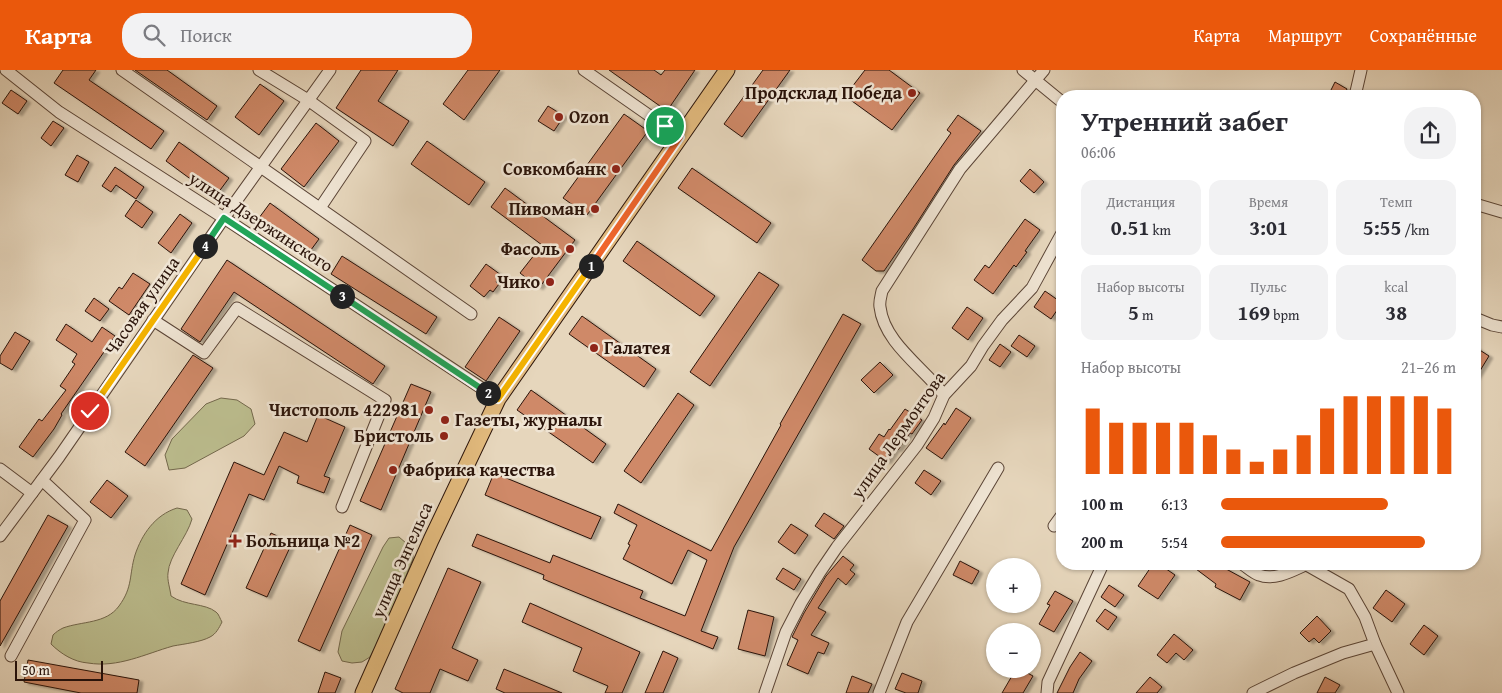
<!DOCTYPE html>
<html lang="ru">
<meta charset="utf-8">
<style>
body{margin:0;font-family:"Gentium Book Plus",serif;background:#f2f2f3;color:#2b2b33;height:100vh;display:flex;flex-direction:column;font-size:19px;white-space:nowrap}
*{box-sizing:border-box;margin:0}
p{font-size:16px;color:#7c7c81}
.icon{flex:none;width:28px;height:28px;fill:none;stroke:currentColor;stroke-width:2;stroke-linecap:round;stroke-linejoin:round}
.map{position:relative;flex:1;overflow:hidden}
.drawer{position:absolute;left:1056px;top:20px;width:425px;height:480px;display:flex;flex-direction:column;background:#fff;border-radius:20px;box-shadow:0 1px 4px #0004}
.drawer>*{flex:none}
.controls{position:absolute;left:986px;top:488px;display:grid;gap:10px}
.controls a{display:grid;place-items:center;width:55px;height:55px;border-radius:50%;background:#fff;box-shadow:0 1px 4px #0004;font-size:25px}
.scale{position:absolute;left:15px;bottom:12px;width:88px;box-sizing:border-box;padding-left:5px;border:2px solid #2b140a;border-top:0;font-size:14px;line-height:18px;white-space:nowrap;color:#2b140a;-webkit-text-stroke:4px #efe4d3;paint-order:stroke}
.pin{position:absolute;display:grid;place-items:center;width:42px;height:42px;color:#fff;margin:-21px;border:2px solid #fff;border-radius:50%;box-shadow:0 1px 5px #0007}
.km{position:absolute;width:25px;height:25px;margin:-12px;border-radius:50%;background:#222;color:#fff;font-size:14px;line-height:25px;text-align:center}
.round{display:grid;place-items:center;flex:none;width:52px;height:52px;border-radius:20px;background:#f2f2f3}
.summary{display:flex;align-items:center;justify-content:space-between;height:85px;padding:0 25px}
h1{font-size:28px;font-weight:700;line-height:38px}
.stats{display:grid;grid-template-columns:repeat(3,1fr);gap:8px;height:85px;padding:5px 25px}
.stats div{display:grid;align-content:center;border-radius:12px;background:#f2f2f3;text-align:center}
.stats b{font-size:21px;font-weight:700}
.stats small{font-size:14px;font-weight:400}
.stats p{font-size:14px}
.chart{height:140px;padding:10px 25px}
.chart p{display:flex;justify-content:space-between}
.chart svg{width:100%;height:90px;margin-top:5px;stroke:#ea580c;stroke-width:6}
ul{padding:0 25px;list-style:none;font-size:16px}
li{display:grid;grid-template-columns:80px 60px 1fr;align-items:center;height:38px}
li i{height:12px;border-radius:6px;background:#ea580c}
header{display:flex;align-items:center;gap:30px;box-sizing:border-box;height:70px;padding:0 25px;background:#ea580c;color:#fff}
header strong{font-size:24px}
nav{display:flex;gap:28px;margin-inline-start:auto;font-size:18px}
.search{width:350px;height:45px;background:#f2f2f3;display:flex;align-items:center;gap:12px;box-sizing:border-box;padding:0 18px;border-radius:20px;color:#7c7c81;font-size:19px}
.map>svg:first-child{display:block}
.green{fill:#bbbc8d;stroke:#73684c}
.building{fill:#cf8967;stroke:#2b140a;filter:url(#shadow)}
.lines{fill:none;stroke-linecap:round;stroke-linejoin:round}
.minor-casing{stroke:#5a4436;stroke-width:13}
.major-casing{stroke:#2b140a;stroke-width:17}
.minor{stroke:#efe4d3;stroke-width:11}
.major{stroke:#e3bb7e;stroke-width:15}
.split-1-casing{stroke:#fff;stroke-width:10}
.split-2-casing{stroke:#fff;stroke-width:10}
.split-3-casing{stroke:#fff;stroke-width:10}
.split-4-casing{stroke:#fff;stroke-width:10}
.split-5-casing{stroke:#fff;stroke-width:10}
.split-1{stroke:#f0652b;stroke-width:6}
.split-2{stroke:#f5b400;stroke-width:6}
.split-3{stroke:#22a559;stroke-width:6}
.split-4{stroke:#22a559;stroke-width:6}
.split-5{stroke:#f5b400;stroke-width:6}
.poi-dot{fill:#8f2418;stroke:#efe4d3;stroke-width:2}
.labels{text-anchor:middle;stroke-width:5;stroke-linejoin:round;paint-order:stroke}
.poi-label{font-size:18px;font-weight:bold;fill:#2b140a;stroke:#efe4d3;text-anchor:end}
.street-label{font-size:18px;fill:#2b140a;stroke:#efe4d3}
</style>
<header>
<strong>Карта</strong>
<div class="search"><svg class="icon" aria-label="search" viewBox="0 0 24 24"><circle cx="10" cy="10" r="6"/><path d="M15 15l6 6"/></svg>Поиск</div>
<nav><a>Карта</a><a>Маршрут</a><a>Сохранённые</a></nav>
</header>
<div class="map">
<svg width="1502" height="623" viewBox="0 0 1502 623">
<defs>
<filter id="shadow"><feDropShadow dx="4" dy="2" stdDeviation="1" flood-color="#0004"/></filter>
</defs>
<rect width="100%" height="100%" fill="#e6d6bc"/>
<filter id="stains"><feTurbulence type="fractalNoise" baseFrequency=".004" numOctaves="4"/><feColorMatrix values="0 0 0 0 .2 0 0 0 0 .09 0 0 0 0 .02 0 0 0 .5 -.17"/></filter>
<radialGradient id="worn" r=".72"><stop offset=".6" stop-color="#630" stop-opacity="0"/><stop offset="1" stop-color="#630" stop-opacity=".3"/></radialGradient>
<!-- green -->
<g class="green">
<polygon points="221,328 237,330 251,339 255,354 244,366 185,398 169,400 165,385 172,369 206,334"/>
<path d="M177 438 187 440 192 449C187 467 169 486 168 503 167 510 170 518 171 526 185 536 205 533 216 542 219 544 220 549 222 552 219 558 216 564 210 567 201 572 184 574 173 576 145 584 118 598 88 593 74 592 61 584 51 574L53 565C56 562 59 560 63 558 82 551 106 554 119 536 133 517 129 505 135 485 142 464 155 445 177 438Z"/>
<polygon points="399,467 413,479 413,489 380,568 370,587 362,592 352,593 342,591 338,582 342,561 383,477 389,468"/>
</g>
<!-- building -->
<g class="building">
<polygon points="63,0 96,0 89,10 164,61 151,79 54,13"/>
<polygon points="135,0 167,0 217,36 207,50"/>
<polygon points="361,0 398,0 378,31 409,51 393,76 336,38"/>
<polygon points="468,0 500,0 464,50 443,34"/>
<polygon points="609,0 654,0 661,5 665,0 695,0 667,41"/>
<polygon points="763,0 790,0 742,67 724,54"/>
<polygon points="865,0 889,0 920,23 892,60 845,26"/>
<polygon points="1335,12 1347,19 1343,26 1328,26"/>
<polygon points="260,14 284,31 259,65 235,47"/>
<polygon points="11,20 27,31 18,44 2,33"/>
<polygon points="548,36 564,46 554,61 538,51"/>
<polygon points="624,44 648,61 587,145 563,128"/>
<polygon points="958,45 981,61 954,95 913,159 884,201 876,201 862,190 951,63 947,60"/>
<polygon points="53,51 64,58 51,76 41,68"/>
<polygon points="316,53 339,71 304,117 281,99"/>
<polygon points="427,71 485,112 469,135 411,94"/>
<polygon points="179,72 229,108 215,127 166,91"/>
<polygon points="77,85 89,92 78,112 65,105"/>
<polygon points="115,97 144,117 136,129 116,115 111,122 102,116"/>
<polygon points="692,98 771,153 757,173 678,118"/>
<polygon points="1030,99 1044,112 1034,123 1020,111"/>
<polygon points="505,118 575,170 539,218 520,203 542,175 491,137"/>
<polygon points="136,130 153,142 142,158 125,146"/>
<polygon points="270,133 319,169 305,188 256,152"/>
<polygon points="180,144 192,153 171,183 158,173"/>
<polygon points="1025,149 1040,160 1025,181 1027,182 1016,197 1014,195 993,224 974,210 985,195 989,198"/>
<polygon points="637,171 715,226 700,246 623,191"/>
<polygon points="342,186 437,247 426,264 331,204"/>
<polygon points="227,190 385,296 373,314 234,222 200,272 181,259"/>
<polygon points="486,194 501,205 496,212 499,214 493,222 490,220 484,227 470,216"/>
<polygon points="759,202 779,215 710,316 690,302"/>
<polygon points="133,203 150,214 129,245 109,231 119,217 122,219"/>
<polygon points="1045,221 1062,233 1051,249 1034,237"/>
<polygon points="94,228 109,239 100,251 85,241"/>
<polygon points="967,237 983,248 968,270 952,258"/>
<polygon points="843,244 861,254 734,477 701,561 718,567 713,579 543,509 544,505 472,476 477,464 550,493 553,485 643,521 640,528 685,546 707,490 688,480 672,514 623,489 630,475 628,474 637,455 614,443 618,434 711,481 781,355 780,354"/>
<polygon points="582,246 656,299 644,317 569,264"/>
<polygon points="499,247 520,261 486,311 465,297"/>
<polygon points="66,254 92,272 102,257 115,266 61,344 62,345 54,359 33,387 19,377 39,349 42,351 66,320 60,316 75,294 72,292 77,284 56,270"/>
<polygon points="15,262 30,271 12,300 0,293 0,286"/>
<polygon points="1019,265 1035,276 1027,287 1011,276"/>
<polygon points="1000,274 1011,282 1000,297 989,290"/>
<polygon points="1475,277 1489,286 1475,309"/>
<polygon points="193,285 213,298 145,396 125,382"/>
<polygon points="880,292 893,305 874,323 861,310"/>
<polygon points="411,314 431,322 381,440 360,431"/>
<polygon points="531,320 606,374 593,393 517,340"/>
<polygon points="678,323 694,335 641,413 624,401"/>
<polygon points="956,338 971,348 942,389 926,378 944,353 945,355"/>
<polygon points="905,339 922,350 912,364 910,363 898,380 896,379 887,392 869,379 879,364 884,367 889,359 890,360"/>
<polygon points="318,345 345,357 324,406 330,408 324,423 297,413 299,406 279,396 264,430 249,424 205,525 181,514 234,392 264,405 284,362 307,372"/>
<polygon points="924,400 941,411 931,425 915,413"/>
<polygon points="494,403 601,447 591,469 485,425"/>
<polygon points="107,410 128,426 111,448 90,432"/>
<polygon points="824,443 844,456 834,469 815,456"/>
<polygon points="48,445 68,456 0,576 0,531"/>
<polygon points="791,454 808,465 795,484 778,472"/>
<polygon points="350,455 372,465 320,581 298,571"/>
<polygon points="271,463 292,473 267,527 246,518"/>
<polygon points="843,486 854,495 850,500 855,504 846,515 838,508 818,538 826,542 811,565 829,573 824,584 818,582 808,604 787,595 798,570 792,567 804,543 826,506"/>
<polygon points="960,491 979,501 972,514 953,505"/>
<polygon points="1153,494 1159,494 1175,505 1158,529 1138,516"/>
<polygon points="1200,494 1217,494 1250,512 1240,530 1215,517 1216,514 1196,499"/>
<polygon points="448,498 481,512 452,578 478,590 468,611 440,599 430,623 403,623 395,619"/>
<polygon points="783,498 801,509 794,520 776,509"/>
<polygon points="1109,515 1124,525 1115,537 1101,527"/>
<polygon points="1386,520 1405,534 1392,552 1373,538"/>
<polygon points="1055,521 1073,531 1054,562 1039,554 1050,535 1047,534"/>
<polygon points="530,533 640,582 622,623 605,623 608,616 573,601 582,578 522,552"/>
<polygon points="1105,539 1117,547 1108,560 1096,551"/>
<polygon points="748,540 774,547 765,586 738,579"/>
<polygon points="1317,546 1331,561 1319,573 1314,568 1309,572 1300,563"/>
<polygon points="1424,555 1438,566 1424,585 1410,574"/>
<polygon points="1174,564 1193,580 1184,590 1176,583 1167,593 1157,585"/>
<polygon points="663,581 678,588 663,623 645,623"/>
<polygon points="1080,582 1092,591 1079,609 1073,623 1057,623 1070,597"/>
<polygon points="28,590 139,610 137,623 81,623 24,612"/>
<polygon points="504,599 562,623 505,623 496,619"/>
<polygon points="1016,599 1020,599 1033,606 1023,623 1002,623"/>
<polygon points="325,602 341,608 335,623 318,623"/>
<polygon points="902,603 922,611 918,623 906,623 895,619"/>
<polygon points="852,606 872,614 868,623 846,623"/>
<polygon points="1150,607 1162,617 1157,623 1136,623"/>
<polygon points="1325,607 1340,615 1335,623 1317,623"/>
</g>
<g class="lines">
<defs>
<g id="minor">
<polyline points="6,0 59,42 224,148 498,329"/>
<polyline points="122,0 471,244"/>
<polyline points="259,0 308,30 365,71 320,138"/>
<polyline points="584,0 680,67"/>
<polyline points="1023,0 1062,32"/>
<polyline points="1355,26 1361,0"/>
<polyline points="1475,134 1502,142"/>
<polyline points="1475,248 1492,255 1502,257"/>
<polyline points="153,250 204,283 237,238 385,330 342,437"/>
<path d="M944 325C924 298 884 273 880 237 879 232 881 226 882 221L960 99 1044 0"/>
<polyline points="0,399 32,423"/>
<polyline points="1054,456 1062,445"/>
<polyline points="0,466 59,387 224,148 330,0"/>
<path d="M1242 494C1247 497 1253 503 1259 505 1274 511 1292 501 1305 495"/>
<polyline points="1305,494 1349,519 1365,547 1375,574 1398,623"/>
<polyline points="11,586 85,450 42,410"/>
<polyline points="765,623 786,562 801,533 820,502 837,477 917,375 934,348 944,325 971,296 983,276 1002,250 1032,218 1062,163"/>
<polyline points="879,623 907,552 998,398"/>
<polyline points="1047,623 1048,612 1103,494"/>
<polyline points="1253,623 1294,603 1343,583 1375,574"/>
</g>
<polyline id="major" points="363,623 431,470 498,329 727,0"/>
</defs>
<!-- minor casing -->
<use href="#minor" class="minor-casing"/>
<!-- major casing -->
<use href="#major" class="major-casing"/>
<!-- minor -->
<use href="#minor" class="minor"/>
<!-- major -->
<use href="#major" class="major"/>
</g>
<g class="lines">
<defs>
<polyline id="split-1" points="591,196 680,67 665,56"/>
<polyline id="split-2" points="488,323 498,329 591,196"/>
<polyline id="split-3" points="342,226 488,323"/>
<polyline id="split-4" points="205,176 224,148 342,226"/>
<polyline id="split-5" points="90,341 205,176"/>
</defs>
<!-- split-1 casing -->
<use href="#split-1" class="split-1-casing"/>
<!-- split-2 casing -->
<use href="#split-2" class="split-2-casing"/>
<!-- split-3 casing -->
<use href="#split-3" class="split-3-casing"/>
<!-- split-4 casing -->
<use href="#split-4" class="split-4-casing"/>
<!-- split-5 casing -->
<use href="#split-5" class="split-5-casing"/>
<!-- split-1 -->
<use href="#split-1" class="split-1"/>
<!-- split-2 -->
<use href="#split-2" class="split-2"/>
<!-- split-3 -->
<use href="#split-3" class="split-3"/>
<!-- split-4 -->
<use href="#split-4" class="split-4"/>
<!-- split-5 -->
<use href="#split-5" class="split-5"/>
</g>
<!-- markers -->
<g class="poi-dot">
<circle cx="912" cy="23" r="5"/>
<circle cx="559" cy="47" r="5"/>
<circle cx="616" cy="99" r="5"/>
<circle cx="595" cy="139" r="5"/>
<circle cx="570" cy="179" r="5"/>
<circle cx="550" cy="212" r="5"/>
<circle cx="594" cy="278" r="5"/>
<circle cx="429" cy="340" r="5"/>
<circle cx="445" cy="350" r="5"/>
<circle cx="444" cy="366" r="5"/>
<circle cx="393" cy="400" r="5"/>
<path d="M232.5 463.5h5v5h5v5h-5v5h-5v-5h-5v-5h5z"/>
</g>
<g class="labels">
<!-- poi labels -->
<g class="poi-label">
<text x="902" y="29">Продсклад Победа</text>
<text x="569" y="53" text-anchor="start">Ozon</text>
<text x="606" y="105">Совкомбанк</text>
<text x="585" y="145">Пивоман</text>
<text x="560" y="185">Фасоль</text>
<text x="540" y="218">Чико</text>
<text x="604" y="284" text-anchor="start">Галатея</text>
<text x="419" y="346">Чистополь 422981</text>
<text x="455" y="356" text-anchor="start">Газеты, журналы</text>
<text x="434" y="372">Бристоль</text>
<text x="403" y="406" text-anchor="start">Фабрика качества</text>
<text x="246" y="477" text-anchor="start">Больница №2</text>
</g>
<!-- street labels -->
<g class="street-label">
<text transform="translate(261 152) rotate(33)" y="6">улица Дзержинского</text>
<text transform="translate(142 236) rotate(-55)" y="6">Часовая улица</text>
<text transform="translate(898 365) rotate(-55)" y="6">улица Лермонтова</text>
<text transform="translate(402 490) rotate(-66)" y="6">улица Энгельса</text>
</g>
</g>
<rect width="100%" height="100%" filter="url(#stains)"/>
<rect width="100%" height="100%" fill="url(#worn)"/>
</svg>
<div class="controls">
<a>+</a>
<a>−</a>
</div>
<div class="scale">50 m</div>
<div class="pin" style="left:665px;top:56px;background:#1e9e55"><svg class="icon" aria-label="arrive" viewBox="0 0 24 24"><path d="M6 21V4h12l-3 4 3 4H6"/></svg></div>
<div class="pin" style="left:90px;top:341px;background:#d93025"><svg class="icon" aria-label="check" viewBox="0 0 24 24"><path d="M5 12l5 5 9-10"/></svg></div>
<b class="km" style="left:591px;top:196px">1</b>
<b class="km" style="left:488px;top:323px">2</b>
<b class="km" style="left:342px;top:226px">3</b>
<b class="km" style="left:205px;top:176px">4</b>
<section class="drawer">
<div class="summary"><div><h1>Утренний забег</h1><p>06:06</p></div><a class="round"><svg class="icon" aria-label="share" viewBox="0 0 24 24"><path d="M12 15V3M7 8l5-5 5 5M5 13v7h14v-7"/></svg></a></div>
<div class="stats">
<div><p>Дистанция</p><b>0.51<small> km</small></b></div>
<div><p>Время</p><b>3:01</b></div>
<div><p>Темп</p><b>5:55<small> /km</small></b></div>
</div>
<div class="stats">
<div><p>Набор высоты</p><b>5<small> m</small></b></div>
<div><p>Пульс</p><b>169<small> bpm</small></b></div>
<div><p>kcal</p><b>38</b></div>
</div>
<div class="chart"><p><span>Набор высоты</span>21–26 m</p>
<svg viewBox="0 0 160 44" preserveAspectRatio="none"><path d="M5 44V12M15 44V19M25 44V19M35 44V19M45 44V19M55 44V25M65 44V32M75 44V38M85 44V32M95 44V25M105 44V12M115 44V6M125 44V6M135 44V6M145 44V6M155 44V12"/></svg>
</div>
<ul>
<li><b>100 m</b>6:13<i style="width:71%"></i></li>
<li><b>200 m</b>5:54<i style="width:87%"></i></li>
</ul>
</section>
</div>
